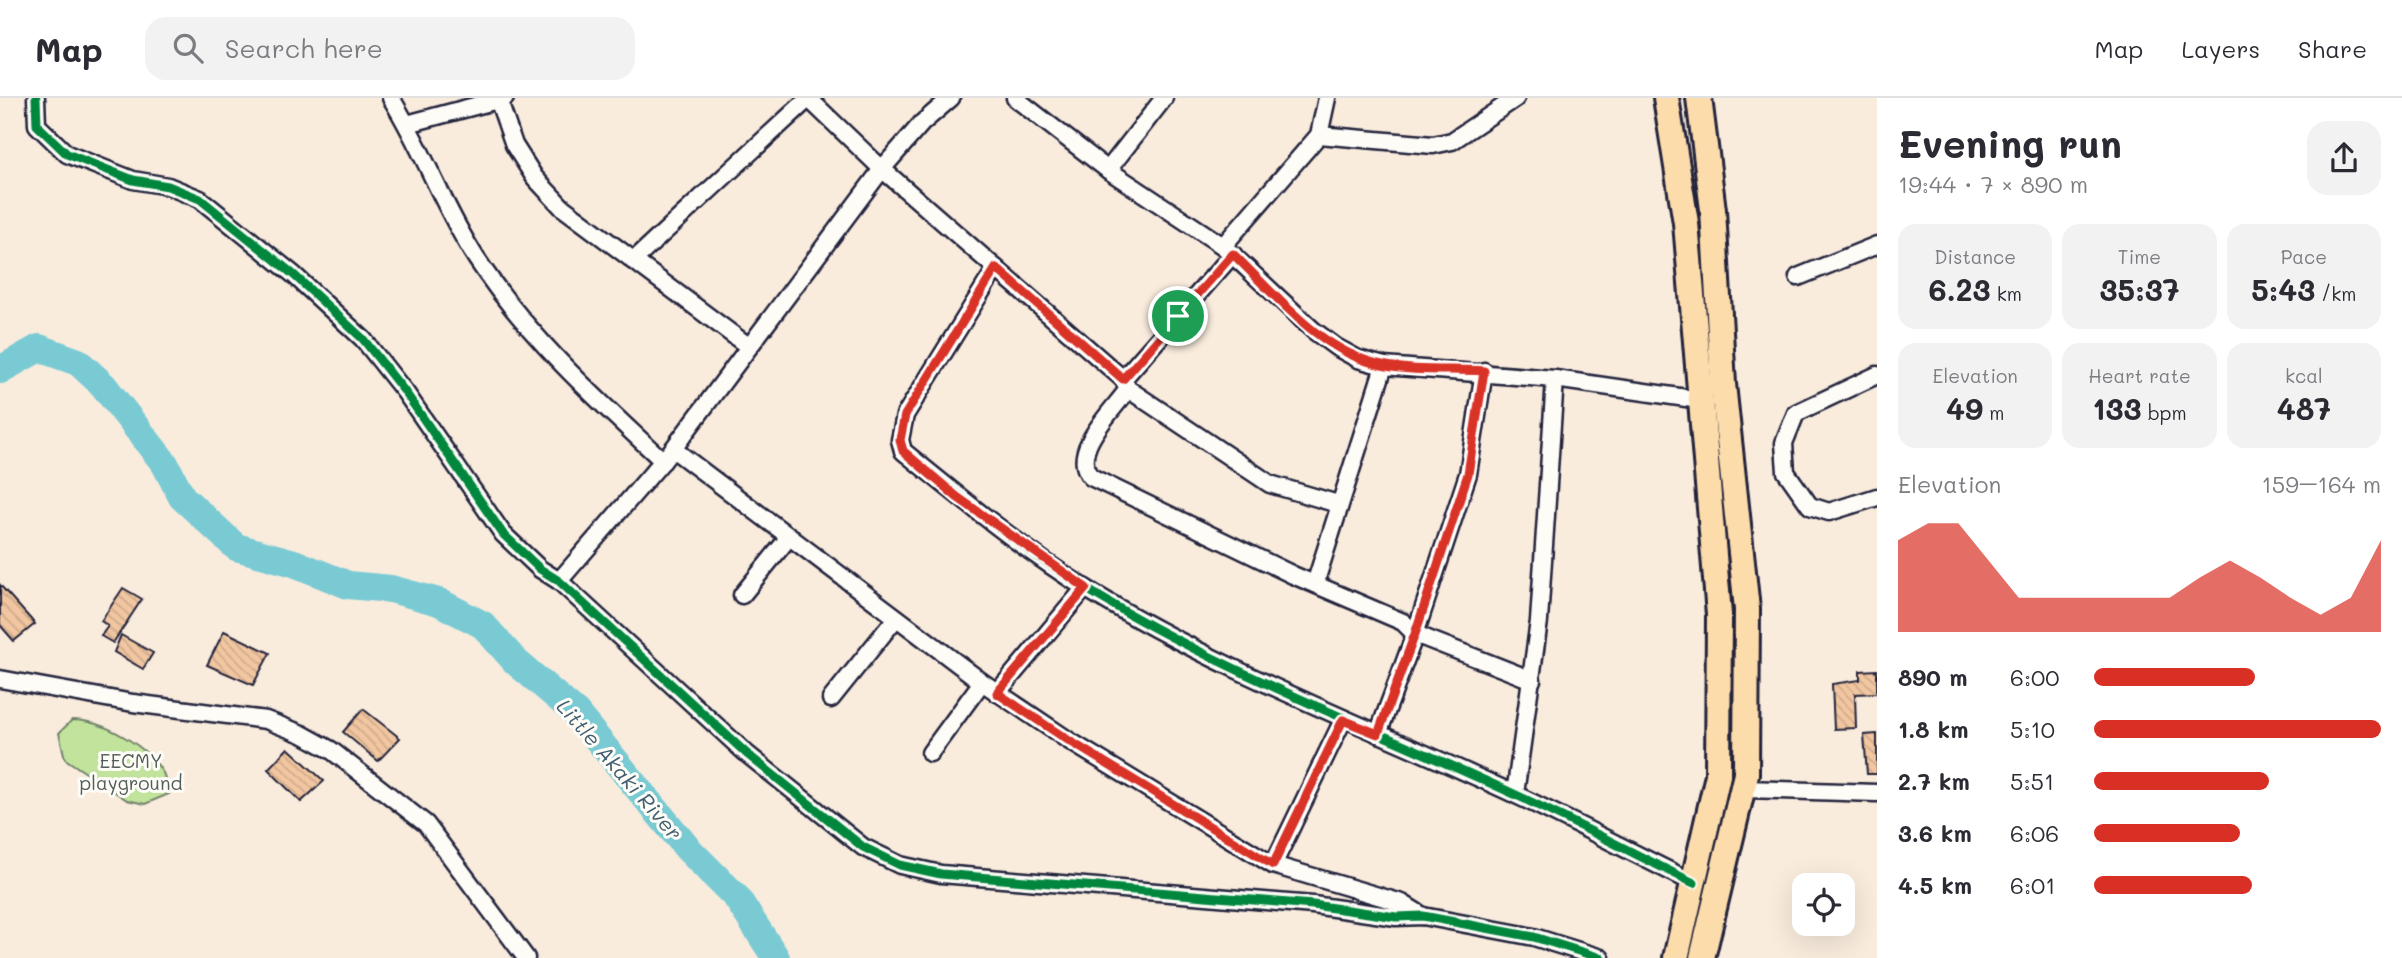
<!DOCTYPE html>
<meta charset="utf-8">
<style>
body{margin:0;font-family:Mali,sans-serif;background:#f2f2f3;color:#2b2b33;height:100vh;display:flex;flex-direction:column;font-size:26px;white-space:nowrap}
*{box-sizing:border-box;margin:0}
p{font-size:23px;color:#7c7c81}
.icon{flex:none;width:38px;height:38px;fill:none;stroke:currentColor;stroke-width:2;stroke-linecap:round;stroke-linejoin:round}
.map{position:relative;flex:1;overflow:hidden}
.side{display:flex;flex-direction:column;background:#fff;width:525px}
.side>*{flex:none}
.tools{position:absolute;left:1792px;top:775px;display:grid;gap:14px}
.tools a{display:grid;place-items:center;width:63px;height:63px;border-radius:14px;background:#fff;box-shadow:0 7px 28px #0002;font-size:35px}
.pin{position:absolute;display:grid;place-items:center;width:60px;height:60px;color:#fff;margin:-30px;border:4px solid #fff;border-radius:50%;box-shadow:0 2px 7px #0007}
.round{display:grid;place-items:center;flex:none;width:74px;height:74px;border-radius:21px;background:#f2f2f3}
.overview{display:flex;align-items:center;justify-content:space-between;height:119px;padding:0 21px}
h1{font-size:38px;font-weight:700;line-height:52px}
.metrics{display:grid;grid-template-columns:repeat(3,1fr);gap:10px;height:119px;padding:7px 21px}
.metrics div{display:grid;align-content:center;border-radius:18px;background:#f2f2f3;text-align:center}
.metrics b{font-size:30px;font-weight:700}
.metrics small{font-size:19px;font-weight:400}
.metrics p{font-size:19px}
.chart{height:196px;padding:14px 21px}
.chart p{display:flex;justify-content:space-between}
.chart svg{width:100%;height:126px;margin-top:7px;fill:#d93025;opacity:.7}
ul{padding:0 21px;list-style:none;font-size:23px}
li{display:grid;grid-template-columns:112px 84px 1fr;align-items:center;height:52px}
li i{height:18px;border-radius:9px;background:#d93025}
header{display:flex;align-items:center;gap:42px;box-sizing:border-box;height:98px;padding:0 35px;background:#fff;border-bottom:2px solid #e1e1e2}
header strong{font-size:33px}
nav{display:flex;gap:38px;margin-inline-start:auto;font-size:24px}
.search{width:490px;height:63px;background:#f2f2f3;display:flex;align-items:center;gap:18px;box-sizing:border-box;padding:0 24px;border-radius:21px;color:#7c7c81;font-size:26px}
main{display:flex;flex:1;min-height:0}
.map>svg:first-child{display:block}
.green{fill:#c2e39c;stroke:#72826c;stroke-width:2}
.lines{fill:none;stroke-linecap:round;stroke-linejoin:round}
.river{stroke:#7acad4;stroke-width:28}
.building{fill:url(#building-back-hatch);stroke:#22223b;stroke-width:2}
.street-casing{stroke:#22223b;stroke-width:21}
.primary-casing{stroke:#22223b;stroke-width:30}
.street{stroke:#fdfcf7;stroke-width:16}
.primary{stroke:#fddcac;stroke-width:24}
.cycleway-casing{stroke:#fdfcf7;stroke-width:13}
.cycleway{stroke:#00873e;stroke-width:9}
.route-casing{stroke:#fff;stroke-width:14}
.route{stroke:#d93025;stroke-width:9}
.labels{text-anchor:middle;stroke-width:6;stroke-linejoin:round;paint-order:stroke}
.park-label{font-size:19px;fill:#525c58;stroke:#fdfcf7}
.water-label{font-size:21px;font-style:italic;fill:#415d71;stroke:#fdfcf7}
</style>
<header>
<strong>Map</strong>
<div class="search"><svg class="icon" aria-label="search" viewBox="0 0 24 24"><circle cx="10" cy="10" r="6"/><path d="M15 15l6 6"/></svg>Search here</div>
<nav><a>Map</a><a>Layers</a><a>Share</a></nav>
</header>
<main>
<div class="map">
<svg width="1877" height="860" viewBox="0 0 1877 860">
<defs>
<pattern id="building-back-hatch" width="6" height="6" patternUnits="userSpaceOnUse" patternTransform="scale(1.75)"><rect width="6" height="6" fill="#f1c6a0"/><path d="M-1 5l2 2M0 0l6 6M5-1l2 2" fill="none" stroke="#ceaa8b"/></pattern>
</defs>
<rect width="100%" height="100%" fill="#f9ecdd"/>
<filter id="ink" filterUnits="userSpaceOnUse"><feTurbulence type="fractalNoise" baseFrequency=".0143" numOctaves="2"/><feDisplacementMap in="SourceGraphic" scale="14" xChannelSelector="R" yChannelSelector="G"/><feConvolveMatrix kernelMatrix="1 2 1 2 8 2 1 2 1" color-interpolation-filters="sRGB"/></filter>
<g filter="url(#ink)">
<!-- green -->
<path class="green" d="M72 622C102 622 147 647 163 675 166 681 167 689 169 696L145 706 127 702 65 661 59 635Z"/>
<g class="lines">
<!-- river -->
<polyline class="river" points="0,272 39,250 78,264 103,287 165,366 182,399 236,449 294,465 348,487 391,491 439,504 483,527 515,563 576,615 688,751 737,800 776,860"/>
</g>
<!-- building -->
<g class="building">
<polygon points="0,487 35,526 14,543 0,527"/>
<polygon points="123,490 142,501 113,545 101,538 108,528 101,523"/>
<polygon points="224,533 270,555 253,587 207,567"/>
<polygon points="121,537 153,555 143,571 114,554"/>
<polygon points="1877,572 1877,595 1855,596 1856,630 1834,631 1832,586 1860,582 1860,573"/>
<polygon points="363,611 400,640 378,663 343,634"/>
<polygon points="1877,636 1877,676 1867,676 1864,637"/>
<polygon points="288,650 324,683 301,704 268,671"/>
</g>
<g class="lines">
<defs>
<g id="street">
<polyline points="36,0 37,27 67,56 133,82 168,88 200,101 294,177 363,241 405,294 503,436 540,471 559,483 747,656 863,749 900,767 941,776 1313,807 1396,819 1423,818 1534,839 1601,860"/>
<path d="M391 0C423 51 443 109 476 160 527 238 595 300 663 363"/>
<polyline points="808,0 882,71 1123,281"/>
<polyline points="1015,0 1108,72 1223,148 1313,232 1336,249 1358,261 1384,268 1555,281 1700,302"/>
<polyline points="498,1 514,47 535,80 562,109 748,248"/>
<polyline points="407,26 505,0"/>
<polyline points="1319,37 1433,47 1452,43 1516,0"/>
<polyline points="1108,72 1164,0"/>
<polyline points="1223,148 1319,37 1327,0"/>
<polyline points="1233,156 1123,281 1128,291 1270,386 1338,406"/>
<polyline points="633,163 809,0"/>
<path d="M996 170 905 317 900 342 903 353C962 401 1021 450 1085 490 1221 574 1370 629 1514 696 1575 724 1634 756 1694 785"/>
<polyline points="1798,179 1877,147"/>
<polyline points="1877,277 1796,315 1784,345 1786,374 1810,408 1829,414 1877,399"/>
<path d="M1128 291C1113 313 1068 354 1091 379L1293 477 1403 524 1415 536 1532 582"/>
<polyline points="673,351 982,584 1068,642 1273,767 1402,805 1423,818"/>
<polyline points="559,483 673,351 882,71 922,25 951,0"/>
<polyline points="1315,486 1384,268"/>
<polyline points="742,497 790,438"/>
<polyline points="0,581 133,605 266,622 302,636 331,652 426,726 526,860"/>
<polyline points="997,595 1085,490"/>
<polyline points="831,601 896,520"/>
<polyline points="1378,636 1415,536 1468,376 1484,273"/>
<polyline points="930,655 982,584"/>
<polyline points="1743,691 1877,695"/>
<polyline points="1515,696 1539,523 1555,281"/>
<polyline points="1273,767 1343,622"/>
</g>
<g id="primary">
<polyline points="1666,0 1686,125 1719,517 1718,677 1676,860"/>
<polyline points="1699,0 1713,112 1723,286 1747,511 1746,676 1702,860"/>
</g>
</defs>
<!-- street casing -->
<use href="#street" class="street-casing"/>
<!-- primary casing -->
<use href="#primary" class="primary-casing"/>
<!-- street -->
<use href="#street" class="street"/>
<!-- primary -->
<use href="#primary" class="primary"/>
<defs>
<g id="cycleway">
<polyline points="36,0 37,27 67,56 133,82 168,88 200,101 294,177 363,241 405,294 503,436 540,471 559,483 747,656 863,749 900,767 941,776 1313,807 1396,819 1423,818 1534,839 1601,860"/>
<path d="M996 170 905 317 900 342 903 353C962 401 1021 450 1085 490 1221 574 1370 629 1514 696 1575 724 1634 756 1694 785"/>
</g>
</defs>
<!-- cycleway casing -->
<use href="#cycleway" class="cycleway-casing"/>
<!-- cycleway -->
<use href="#cycleway" class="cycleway"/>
</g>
</g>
<g class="lines" filter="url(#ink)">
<defs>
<path id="route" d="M1233 156C1276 197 1321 255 1382 267 1414 274 1451 271 1484 273L1468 376 1415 536 1378 636 1343 622 1273 767 1068 642 997 595 1086 490 957 399 903 353 900 342 905 317 996 170 1123 281Z"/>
</defs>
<!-- route casing -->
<use href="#route" class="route-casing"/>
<!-- route -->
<use href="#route" class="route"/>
</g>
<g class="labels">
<!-- park labels -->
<g class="park-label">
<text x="131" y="670">EECMY<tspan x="131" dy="22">playground</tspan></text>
</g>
<!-- water labels -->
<g class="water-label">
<text transform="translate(619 672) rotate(49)" y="7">Little Akaki River</text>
</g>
</g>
</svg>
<div class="tools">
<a><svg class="icon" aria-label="locate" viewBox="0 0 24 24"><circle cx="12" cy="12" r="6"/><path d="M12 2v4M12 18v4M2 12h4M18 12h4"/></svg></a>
</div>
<div class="pin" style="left:1178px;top:218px;background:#1e9e55"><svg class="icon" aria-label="arrive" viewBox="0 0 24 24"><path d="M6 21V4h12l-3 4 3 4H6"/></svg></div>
</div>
<section class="side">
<div class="overview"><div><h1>Evening run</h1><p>19:44 · 7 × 890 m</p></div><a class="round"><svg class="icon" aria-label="share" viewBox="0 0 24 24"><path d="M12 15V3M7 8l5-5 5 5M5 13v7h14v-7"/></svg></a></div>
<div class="metrics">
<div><p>Distance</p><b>6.23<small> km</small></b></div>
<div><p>Time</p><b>35:37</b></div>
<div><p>Pace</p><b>5:43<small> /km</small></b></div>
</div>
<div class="metrics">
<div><p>Elevation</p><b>49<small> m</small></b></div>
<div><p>Heart rate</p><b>133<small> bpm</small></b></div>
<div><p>kcal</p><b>487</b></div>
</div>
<div class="chart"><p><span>Elevation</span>159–164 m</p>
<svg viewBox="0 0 160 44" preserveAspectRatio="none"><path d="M0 44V12L10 6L20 6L30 19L40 32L50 32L60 32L70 32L80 32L90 32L100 25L110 19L120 25L130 32L140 38L150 32L160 12V44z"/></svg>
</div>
<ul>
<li><b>890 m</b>6:00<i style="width:56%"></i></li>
<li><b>1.8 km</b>5:10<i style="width:100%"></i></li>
<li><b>2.7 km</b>5:51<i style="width:61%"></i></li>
<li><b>3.6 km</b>6:06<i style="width:51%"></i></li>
<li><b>4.5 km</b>6:01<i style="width:55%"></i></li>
</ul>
</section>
</main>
